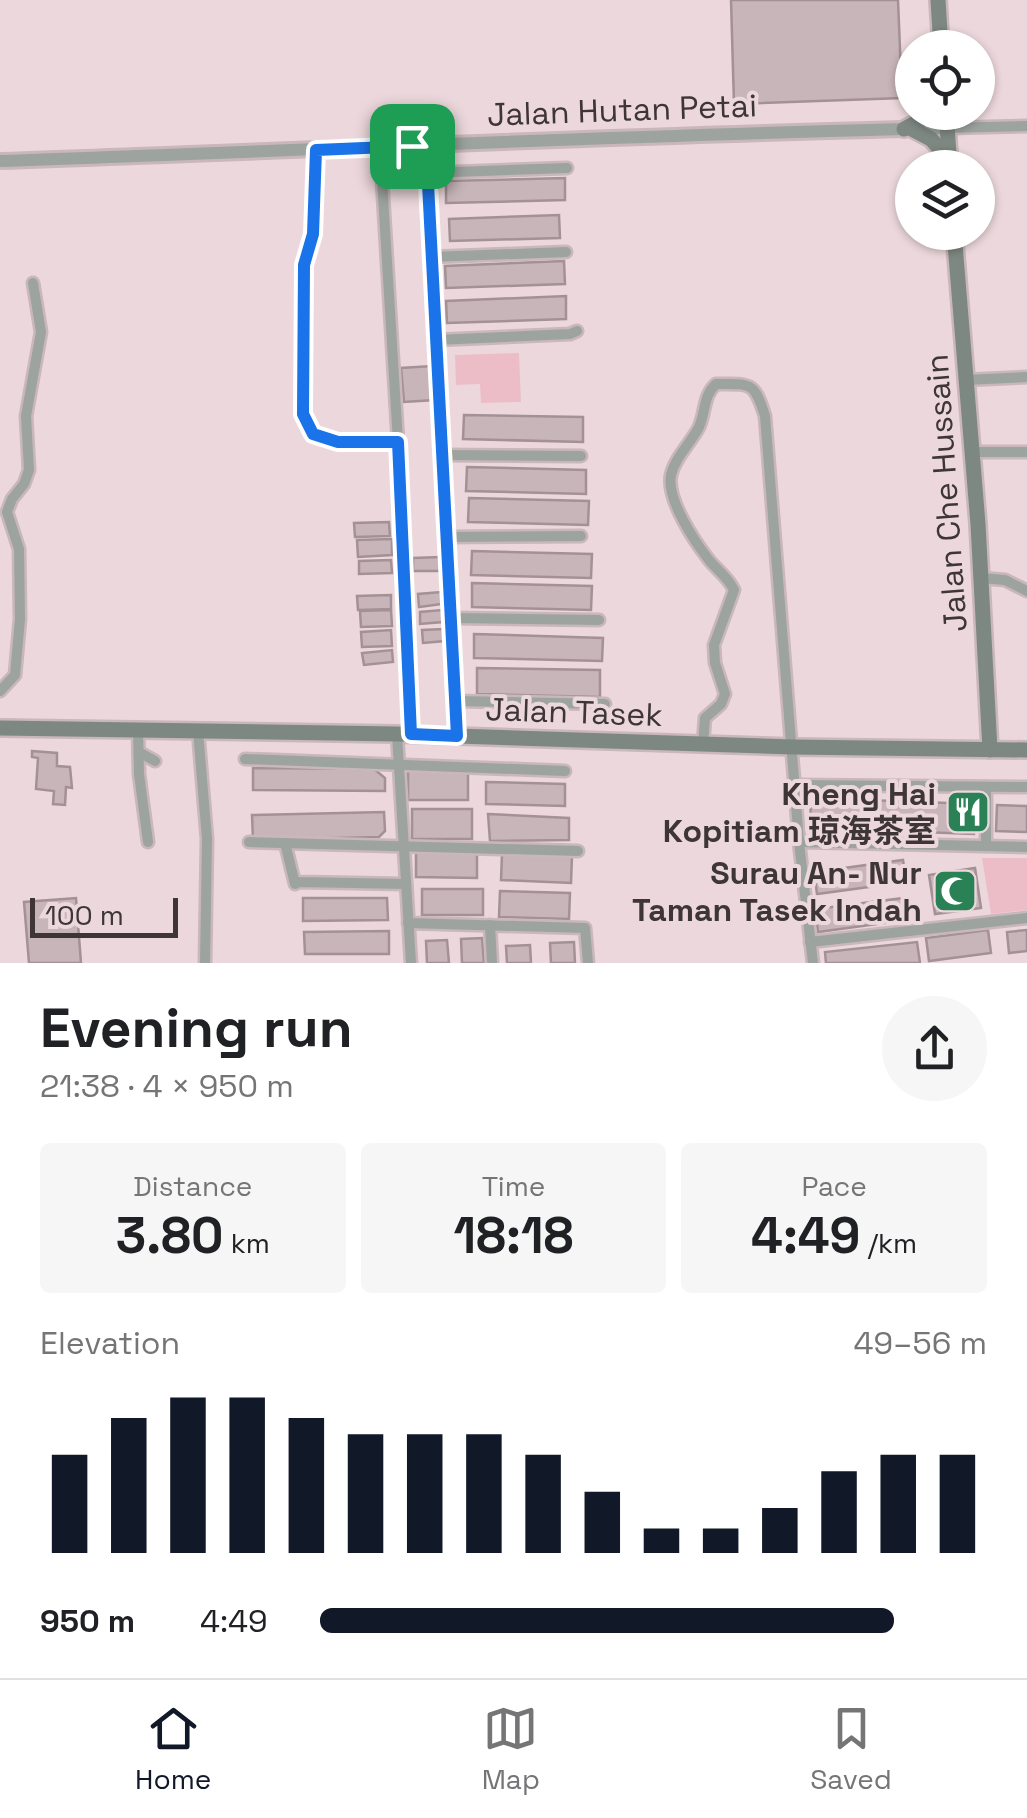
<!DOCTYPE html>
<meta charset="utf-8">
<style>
body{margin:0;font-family:"Space Grotesk","Noto Sans SC",sans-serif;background:#f6f6f6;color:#202124;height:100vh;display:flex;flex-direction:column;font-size:38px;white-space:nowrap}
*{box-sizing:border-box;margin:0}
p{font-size:32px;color:#757577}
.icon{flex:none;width:55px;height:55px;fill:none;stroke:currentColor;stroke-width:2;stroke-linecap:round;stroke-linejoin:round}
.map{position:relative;height:963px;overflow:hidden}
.details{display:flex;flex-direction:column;background:#fff;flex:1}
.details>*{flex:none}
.tools{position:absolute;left:895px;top:30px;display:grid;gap:20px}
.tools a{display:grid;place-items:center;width:100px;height:100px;border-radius:50%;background:#fff;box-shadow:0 2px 8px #0004;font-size:50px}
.scale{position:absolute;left:30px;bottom:25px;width:148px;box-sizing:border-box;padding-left:10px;border:5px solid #3d3537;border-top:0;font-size:28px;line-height:35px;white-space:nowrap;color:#3d3537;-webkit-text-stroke:8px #ecd8dc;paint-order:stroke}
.pin{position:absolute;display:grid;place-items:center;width:85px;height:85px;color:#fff;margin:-42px;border-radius:20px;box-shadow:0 5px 15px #0006}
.round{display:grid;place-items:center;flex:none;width:105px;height:105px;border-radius:52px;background:#f6f6f6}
.headline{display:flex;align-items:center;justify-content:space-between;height:170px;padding:0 40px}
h1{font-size:55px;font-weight:800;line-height:75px}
.figures{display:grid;grid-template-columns:repeat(3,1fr);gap:15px;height:170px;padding:10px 40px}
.figures div{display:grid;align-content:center;border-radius:10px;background:#f6f6f6;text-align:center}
.figures b{font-size:50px;font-weight:800}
.figures small{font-size:28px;font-weight:400}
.figures p{font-size:28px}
.chart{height:280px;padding:20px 40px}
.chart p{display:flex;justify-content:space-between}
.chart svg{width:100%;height:180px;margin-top:10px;stroke:#111827;stroke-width:6}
ul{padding:0 40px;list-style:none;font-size:32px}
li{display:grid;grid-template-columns:160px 120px 1fr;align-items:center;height:75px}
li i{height:25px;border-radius:12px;background:#111827}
.tab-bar{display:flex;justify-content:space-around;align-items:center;height:140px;border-top:2px solid #e0e0e0;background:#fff;font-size:28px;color:#757577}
.tab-bar a{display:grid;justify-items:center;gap:5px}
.tab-bar .on{color:#111827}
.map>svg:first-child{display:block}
.green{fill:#ecbdc7}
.building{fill:#c8b5b9;stroke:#a49195;stroke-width:2.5}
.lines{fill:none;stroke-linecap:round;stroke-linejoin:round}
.minor-casing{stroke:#c9b7bb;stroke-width:15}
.tertiary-casing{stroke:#c9b7bb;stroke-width:18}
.secondary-casing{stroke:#c9b7bb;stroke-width:20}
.minor{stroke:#9da4a0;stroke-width:10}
.tertiary{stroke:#9da4a0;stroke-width:12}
.secondary{stroke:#7e8882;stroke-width:15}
.route-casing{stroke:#fff;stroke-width:20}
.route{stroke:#1a73e8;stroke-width:12}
.labels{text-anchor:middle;stroke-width:8;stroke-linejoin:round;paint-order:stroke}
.street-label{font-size:32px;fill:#3d3537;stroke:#ecd8dc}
.poi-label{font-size:32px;font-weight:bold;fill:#3d3537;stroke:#ecd8dc;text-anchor:end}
</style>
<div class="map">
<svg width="1027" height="963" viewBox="0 0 1027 963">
<rect width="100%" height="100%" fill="#ecd8dc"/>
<!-- green -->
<g class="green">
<polygon points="519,353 521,402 481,403 480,384 456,385 455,355"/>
<polygon points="982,858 1027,858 1027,910 991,914"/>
</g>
<!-- building -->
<g class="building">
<polygon points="731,0 898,0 902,98 734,104"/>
<polygon points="565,178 565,200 446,203 446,181"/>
<polygon points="559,215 560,238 450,241 449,219"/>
<polygon points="564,261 565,284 446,288 445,266"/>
<polygon points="566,296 566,319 447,323 446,301"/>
<polygon points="432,366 435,400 404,402 401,368"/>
<polygon points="464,415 583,417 583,442 463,439"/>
<polygon points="467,467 586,470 586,494 466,491"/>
<polygon points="469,498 589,501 588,525 468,522"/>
<polygon points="389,522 390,536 355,537 354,523"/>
<polygon points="392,539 392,555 358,557 357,540"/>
<polygon points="472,551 592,554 591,578 471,575"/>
<polygon points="441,557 441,571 413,571 413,558"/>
<polygon points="391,560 392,573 359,574 359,561"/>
<polygon points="472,583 592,586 591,610 472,607"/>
<polygon points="441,592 442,604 419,607 418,594"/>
<polygon points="391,595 391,609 358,610 357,596"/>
<polygon points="391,610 392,626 361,627 360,611"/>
<polygon points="442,610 443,622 420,624 420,612"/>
<polygon points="444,629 445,641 423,643 422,630"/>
<polygon points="391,630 392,646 362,647 361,632"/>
<polygon points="474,634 603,638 602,661 474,658"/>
<polygon points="392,650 393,662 364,665 362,653"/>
<polygon points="477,668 600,670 600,697 477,694"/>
<polygon points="32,751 57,753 57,766 70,767 72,788 66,787 65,805 53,804 54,791 36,789 38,758 32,757"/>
<polygon points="253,768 374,769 385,778 385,791 253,790"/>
<rect x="408" y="770" width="60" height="30"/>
<polygon points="486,782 565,784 565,806 486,804"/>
<polygon points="811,798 975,804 974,834 810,828"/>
<polygon points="997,805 1027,806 1027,832 996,831"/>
<rect x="412" y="809" width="60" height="30"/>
<polygon points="384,812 385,831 379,837 253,840 252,815"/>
<polygon points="488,814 569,818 569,840 490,841"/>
<polygon points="416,852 477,852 477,878 416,877"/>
<polygon points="502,854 572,856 571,883 501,880"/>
<polygon points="903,860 906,882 817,894 814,872"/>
<polygon points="975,868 981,908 935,914 929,875"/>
<rect x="422" y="889" width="61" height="26"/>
<polygon points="500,891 570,893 569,919 499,917"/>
<polygon points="76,898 81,963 29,963 24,902"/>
<polygon points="303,898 387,898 388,920 303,921"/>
<polygon points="904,898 907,920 818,932 815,909"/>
<polygon points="988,930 991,953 929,961 926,938"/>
<polygon points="1027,930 1027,951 1009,953 1007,932"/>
<polygon points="389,931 389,954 305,954 304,932"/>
<polygon points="482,938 484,963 462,963 461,939"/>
<polygon points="447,940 449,963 427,963 426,941"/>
<polygon points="574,942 575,963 551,963 550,943"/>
<polygon points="917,942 920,963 826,963 825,952"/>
<polygon points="530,945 531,963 507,963 506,946"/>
</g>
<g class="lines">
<defs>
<g id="minor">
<polyline points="947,128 1027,126"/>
<polyline points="425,146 457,736"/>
<polyline points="380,147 398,442 411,734"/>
<polyline points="315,150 313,234 304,265 303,413 313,434 339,442 398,442"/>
<polyline points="427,173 567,168"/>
<polyline points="431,257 566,252"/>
<polyline points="436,340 570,334 577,331"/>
<polyline points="965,380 1027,377"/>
<polyline points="972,452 1027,452"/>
<polyline points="442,455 581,456"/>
<polyline points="446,537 581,536"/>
<polyline points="981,578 1005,580 1027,591"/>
<polyline points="452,618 599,620"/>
<polyline points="0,691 15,675 20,619 19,549 7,512 12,499 24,484 29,470 26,416 41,332 33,283"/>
<polyline points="455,701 605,704"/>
<polyline points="138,729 139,774 148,842"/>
<polyline points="198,731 207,839 205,963"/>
<polyline points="397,734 411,963"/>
<path d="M703 744 705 718 721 704 725 694 715 663 714 645 734 590C728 577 718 571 709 560 695 542 666 499 671 475 675 457 691 443 699 427 706 411 703 396 716 384 751 384 754 381 765 416L799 842 813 963"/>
<polyline points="139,752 155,761"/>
<polyline points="245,759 565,771"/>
<polyline points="794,785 1027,787"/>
<polyline points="986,787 986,846"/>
<polyline points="249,842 578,851"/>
<polyline points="799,842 1027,847"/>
<polyline points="285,843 295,884 298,882 406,884"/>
<polyline points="408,923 585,928 588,963"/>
<polyline points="490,925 492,963"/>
<polyline points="810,942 1027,918"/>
</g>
<path id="tertiary" d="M0 161C316 150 631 135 947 128"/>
<g id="secondary">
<polyline points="938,0 941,48"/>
<polyline points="946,112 950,168"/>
<polyline points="910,128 931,139 949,159"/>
<polyline points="904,129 919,121 928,112"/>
<polyline points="954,232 978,524 990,750"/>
<polyline points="0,728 397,734 793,747 1027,750"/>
</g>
</defs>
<!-- minor casing -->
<use href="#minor" class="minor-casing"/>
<!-- tertiary casing -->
<use href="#tertiary" class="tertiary-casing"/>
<!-- secondary casing -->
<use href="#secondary" class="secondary-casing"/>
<!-- minor -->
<use href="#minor" class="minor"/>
<!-- tertiary -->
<use href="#tertiary" class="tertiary"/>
<!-- secondary -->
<use href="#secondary" class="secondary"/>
</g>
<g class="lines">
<defs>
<polygon id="route" points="412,146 426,146 457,736 411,734 398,442 338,442 313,434 303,414 304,265 313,234 316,150"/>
</defs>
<!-- route casing -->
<use href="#route" class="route-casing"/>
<!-- route -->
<use href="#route" class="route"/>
</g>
<!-- icons -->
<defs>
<symbol id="restaurant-square" viewBox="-11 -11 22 22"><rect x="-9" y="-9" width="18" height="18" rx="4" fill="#2a8155" stroke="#ecd8dc"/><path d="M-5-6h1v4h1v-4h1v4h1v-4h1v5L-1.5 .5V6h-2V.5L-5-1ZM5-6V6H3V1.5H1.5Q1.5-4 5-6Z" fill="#fff"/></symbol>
<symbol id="mosque-square" viewBox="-11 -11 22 22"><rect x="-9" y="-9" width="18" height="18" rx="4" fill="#2a8155" stroke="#ecd8dc"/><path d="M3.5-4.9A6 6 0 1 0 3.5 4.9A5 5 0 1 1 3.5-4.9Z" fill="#fff"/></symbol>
</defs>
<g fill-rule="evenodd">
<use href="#restaurant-square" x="943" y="787" width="50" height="50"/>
<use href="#mosque-square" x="930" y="866" width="50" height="50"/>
</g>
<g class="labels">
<!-- street labels -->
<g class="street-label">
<text transform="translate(622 110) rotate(-2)" y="11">Jalan Hutan Petai</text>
<text transform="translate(946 493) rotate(-94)" y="11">Jalan Che Hussain</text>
<text transform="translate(574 712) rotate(2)" y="11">Jalan Tasek</text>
</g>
<!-- poi labels -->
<g class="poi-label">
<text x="936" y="805">Kheng Hai<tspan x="936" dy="37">Kopitiam 琼海茶室</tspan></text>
<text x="922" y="884">Surau An- Nur<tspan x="922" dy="37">Taman Tasek Indah</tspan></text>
</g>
</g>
</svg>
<div class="tools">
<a><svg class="icon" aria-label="locate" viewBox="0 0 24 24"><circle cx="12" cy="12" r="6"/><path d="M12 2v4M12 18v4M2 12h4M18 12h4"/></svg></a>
<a><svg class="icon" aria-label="layers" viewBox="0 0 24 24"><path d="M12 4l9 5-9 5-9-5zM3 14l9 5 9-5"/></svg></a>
</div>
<div class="scale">100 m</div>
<div class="pin" style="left:412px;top:146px;background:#1e9e55"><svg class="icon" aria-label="arrive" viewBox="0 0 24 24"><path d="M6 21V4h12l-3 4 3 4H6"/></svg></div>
</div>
<section class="details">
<div class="headline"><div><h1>Evening run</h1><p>21:38 · 4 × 950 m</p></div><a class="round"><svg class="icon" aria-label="share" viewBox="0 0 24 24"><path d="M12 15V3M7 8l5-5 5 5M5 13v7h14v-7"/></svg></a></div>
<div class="figures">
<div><p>Distance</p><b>3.80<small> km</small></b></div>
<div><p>Time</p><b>18:18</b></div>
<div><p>Pace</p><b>4:49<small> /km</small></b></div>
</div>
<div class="chart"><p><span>Elevation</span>49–56 m</p>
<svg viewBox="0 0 160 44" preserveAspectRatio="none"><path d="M5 44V20M15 44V11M25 44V6M35 44V6M45 44V11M55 44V15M65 44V15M75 44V15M85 44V20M95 44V29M105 44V38M115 44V38M125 44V33M135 44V24M145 44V20M155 44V20"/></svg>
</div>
<ul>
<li><b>950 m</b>4:49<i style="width:86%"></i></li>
</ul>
</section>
<nav class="tab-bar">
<a class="on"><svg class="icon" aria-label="home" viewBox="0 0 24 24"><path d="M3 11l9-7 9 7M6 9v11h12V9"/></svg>Home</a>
<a><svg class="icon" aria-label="map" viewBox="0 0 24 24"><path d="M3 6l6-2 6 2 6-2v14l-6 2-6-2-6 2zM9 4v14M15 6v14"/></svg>Map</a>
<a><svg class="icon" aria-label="saved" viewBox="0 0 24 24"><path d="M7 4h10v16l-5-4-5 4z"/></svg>Saved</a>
</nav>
